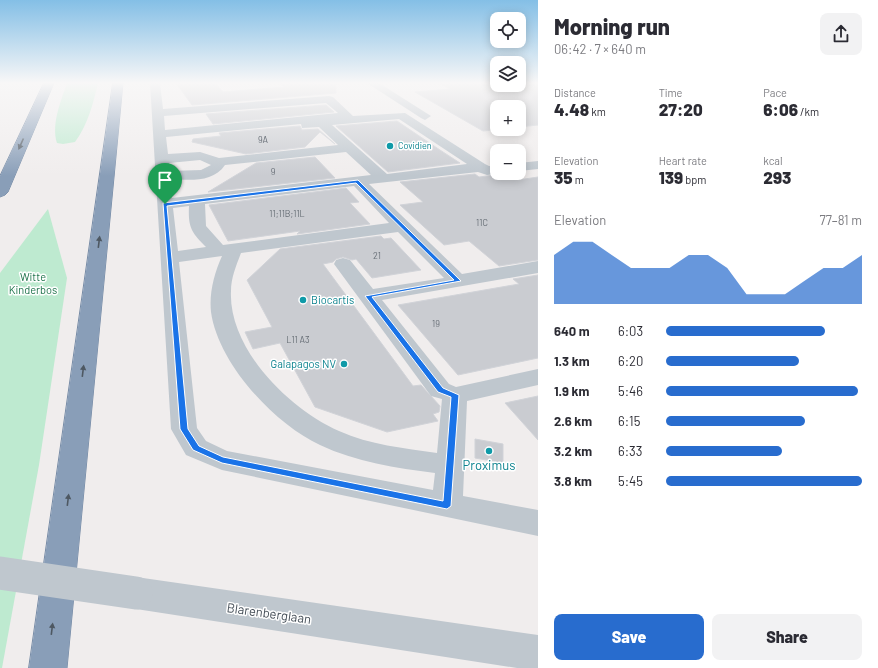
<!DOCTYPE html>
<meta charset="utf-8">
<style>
body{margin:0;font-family:Barlow,sans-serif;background:#f2f2f3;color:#2b2b33;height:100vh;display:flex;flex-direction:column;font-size:15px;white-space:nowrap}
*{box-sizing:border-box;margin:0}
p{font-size:13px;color:#7c7c81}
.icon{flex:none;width:22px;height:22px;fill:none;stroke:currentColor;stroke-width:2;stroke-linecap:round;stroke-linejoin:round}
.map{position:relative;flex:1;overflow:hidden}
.sheet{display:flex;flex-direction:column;background:#fff;width:340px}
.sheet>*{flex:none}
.fabs{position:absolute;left:490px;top:12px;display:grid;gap:8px}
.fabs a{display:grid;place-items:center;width:36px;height:36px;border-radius:8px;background:#fff;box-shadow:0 2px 10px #0003;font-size:20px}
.pin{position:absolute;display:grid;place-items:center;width:34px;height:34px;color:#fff;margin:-41px -17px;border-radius:50% 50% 50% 0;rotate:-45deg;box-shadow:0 0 4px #0007}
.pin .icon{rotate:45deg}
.round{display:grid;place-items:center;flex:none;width:42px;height:42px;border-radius:8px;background:#f2f2f3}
.head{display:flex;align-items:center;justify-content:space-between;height:68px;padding:0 16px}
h1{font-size:22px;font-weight:800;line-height:30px}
.metrics{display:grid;grid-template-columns:repeat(3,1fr);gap:6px;height:68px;padding:4px 16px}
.metrics div{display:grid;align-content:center}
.metrics b{font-size:17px;font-weight:800}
.metrics small{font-size:11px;font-weight:400}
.metrics p{font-size:11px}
.chart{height:112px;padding:8px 16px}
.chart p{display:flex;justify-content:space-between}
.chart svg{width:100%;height:72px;margin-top:4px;fill:#286cce;opacity:.7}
.primary-button{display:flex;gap:8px;margin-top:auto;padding:8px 16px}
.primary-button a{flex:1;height:46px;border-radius:8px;background:#286cce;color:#fff;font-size:16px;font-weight:800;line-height:46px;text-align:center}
.primary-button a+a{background:#f2f2f3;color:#2b2b33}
ul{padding:0 16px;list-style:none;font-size:13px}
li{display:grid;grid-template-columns:64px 48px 1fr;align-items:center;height:30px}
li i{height:10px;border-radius:5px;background:#286cce}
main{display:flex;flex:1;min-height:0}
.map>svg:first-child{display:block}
.green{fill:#beead0}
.building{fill:#caccd1;stroke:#d1d3d8}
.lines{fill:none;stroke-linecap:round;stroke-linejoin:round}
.highway-casing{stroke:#7489a4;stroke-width:1}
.minor{fill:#bfc7ce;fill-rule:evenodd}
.highway{fill:#899eb8;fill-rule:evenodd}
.minor-bridge{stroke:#bfc7ce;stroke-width:33}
.oneway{fill:#4e5862}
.route{fill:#1a73e8;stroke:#fff;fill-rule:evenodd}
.culture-dot{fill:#0f9aa8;stroke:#fff;stroke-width:1.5}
.labels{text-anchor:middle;stroke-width:3;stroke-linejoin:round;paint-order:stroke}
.number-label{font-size:9px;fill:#686f77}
.far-culture-label{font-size:9px;fill:#0d838f;stroke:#fff;text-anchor:start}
.park-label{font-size:11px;fill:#1e734b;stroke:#fff}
.culture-label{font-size:11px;fill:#0d838f;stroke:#fff;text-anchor:start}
.near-culture-label{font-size:13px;fill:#0d838f;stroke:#fff}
.near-street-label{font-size:13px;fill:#475059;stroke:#fff}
</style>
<main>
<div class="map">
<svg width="538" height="668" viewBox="0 0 538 668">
<rect width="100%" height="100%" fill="#f0eded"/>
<!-- green -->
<g class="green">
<path d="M67 83H98C93 104 88 124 75 142L63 144 57 143C51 124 61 101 67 83Z"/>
<polygon points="48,209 67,278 39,465 2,668 0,668 0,273"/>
</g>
<!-- building -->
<g class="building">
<polygon points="176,83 215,83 223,92 284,87 279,83 336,83 336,93 192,105"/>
<polygon points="439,83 497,83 497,85 538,83 538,125 519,127 519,107 497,107 497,129 504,129 483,131 415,92 450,89"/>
<polygon points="326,105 334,112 213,124 206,114"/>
<polygon points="397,121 440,150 460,163 388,172 336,126"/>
<polygon points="300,126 302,130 318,129 335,144 320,132 305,147 246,154 192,142 193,139 221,136 219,133"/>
<polygon points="315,157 335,178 208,192 256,163"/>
<polygon points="507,173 518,180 538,177 538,260 499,266 469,241 444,245 400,205 423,202 400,182 475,174 479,177 487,176"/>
<polygon points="346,188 359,202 350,203 370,224 297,234 300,231 228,241 209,205"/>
<polygon points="381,236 384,239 391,238 421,270 372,278 356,259 352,260 343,257 336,259 333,262 323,264 413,386 421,385 440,406 439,412 433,414 438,421 387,432 315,407 280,343 253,349 245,332 272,327 247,280 280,249"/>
<polygon points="538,275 538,358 458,375 398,305 519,284 513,279"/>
<polygon points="538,396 538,440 505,403"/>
<polygon points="475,439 503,444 503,463 475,458"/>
</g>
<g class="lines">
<defs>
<g id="highway">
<polygon points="44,83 54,83 8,192 5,195 0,197 0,176"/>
<polygon points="113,83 123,83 67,668 29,668"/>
</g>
</defs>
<!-- highway casing -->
<use href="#highway" class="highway-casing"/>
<!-- minor -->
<g class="minor">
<path d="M150 83H160L163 109 329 96 333 97 353 116 405 113 485 164 489 166H497V173H502L487 175 478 172 369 184 462 274 538 261V273L382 300 449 384 456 387 538 369V385L467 401 463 496 538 510V536L222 470 186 455 171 429ZM326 103 338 113 165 130 164 116ZM399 119 467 164 387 174 332 125ZM301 124 302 128 319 127 338 145 219 158 200 152 168 154 166 137ZM346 152 371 175 172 198 170 179C189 180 213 183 225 165ZM200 160 211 165 201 170 170 171 169 163ZM354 186 389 223 223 245 206 226 205 204ZM189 206C188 227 191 232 206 247L178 251 173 208ZM398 232 444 278 373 289 350 260 343 258 336 260 334 264 431 396 442 399 437 453C404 448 370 445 339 431 290 410 228 349 231 291 231 278 236 266 241 253ZM222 256C214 274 209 293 211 312 218 363 274 424 320 445 356 462 396 468 435 473L433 490 227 451 206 441 197 428 179 262Z"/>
<polygon points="367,83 379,83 431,116 425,120 421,118"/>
<polygon points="538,161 538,169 519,171 519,163"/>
<polygon points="136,577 538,635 538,668 517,668 136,609 124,604 119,593 124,582"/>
</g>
<!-- highway -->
<use href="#highway" class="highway"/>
<!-- minor-bridge -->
<polyline class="minor-bridge" points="0,573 136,593"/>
</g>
<!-- one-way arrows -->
<defs><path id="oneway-solid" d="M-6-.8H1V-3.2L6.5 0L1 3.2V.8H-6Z"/></defs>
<g class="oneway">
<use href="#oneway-solid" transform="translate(21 144) rotate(114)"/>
<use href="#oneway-solid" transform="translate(99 242) rotate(-83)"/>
<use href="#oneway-solid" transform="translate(83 371) rotate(-83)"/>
<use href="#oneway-solid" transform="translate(68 500) rotate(-83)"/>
<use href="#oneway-solid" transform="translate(52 629) rotate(-83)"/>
</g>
<!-- sky -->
<linearGradient id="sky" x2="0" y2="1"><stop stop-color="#84bfe6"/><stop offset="0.47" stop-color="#f8f7f7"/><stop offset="1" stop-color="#f8f7f7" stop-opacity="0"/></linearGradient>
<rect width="538" height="176" fill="url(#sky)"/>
<!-- route -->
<path class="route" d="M358 180 461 281 372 297 443 388 459 395 451 506 447 509 222 463 193 450 180 429 163 203ZM356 183 454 280 365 296 438 392 451 397 443 501 223 457 199 446 188 429 167 206Z"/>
<!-- markers -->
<g class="culture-dot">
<circle cx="390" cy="146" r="4"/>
<circle cx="303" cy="300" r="4"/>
<circle cx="344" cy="364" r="4"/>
<circle cx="489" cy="451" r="4"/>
</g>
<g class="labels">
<!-- number labels -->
<g class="number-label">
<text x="263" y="143">9A</text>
<text x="273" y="175">9</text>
<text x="287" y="217">11;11B;11L</text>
<text x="482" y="226">11C</text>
<text x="377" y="259">21</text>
<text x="436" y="327">19</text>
<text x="298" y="343">L11 A3</text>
</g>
<!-- far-culture labels -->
<g class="far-culture-label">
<text x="398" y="149">Covidien</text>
</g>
<!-- park labels -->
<g class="park-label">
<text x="33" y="281">Witte<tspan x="33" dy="13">Kinderbos</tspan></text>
</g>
<!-- culture labels -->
<g class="culture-label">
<text x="311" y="304">Biocartis</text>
<text x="336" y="368" text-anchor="end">Galapagos NV</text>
</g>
<!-- near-culture labels -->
<g class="near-culture-label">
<text x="489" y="470">Proximus</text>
</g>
<!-- near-street labels -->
<g class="near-street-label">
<text transform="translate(269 613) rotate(8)" y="5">Blarenberglaan</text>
</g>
</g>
</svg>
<div class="fabs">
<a><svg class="icon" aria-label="locate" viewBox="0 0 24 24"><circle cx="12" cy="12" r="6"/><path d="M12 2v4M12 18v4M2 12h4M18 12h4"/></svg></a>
<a><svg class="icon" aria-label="layers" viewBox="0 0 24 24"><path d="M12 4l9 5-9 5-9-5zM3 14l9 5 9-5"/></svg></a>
<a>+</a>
<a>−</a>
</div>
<div class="pin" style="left:165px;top:204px;background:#1e9e55"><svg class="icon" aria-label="arrive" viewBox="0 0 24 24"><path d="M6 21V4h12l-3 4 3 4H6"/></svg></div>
</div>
<section class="sheet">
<div class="head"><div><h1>Morning run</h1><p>06:42 · 7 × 640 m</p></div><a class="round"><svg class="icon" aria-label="share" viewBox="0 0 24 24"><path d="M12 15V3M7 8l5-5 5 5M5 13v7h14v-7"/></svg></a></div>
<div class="metrics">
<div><p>Distance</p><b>4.48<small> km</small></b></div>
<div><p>Time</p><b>27:20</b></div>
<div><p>Pace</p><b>6:06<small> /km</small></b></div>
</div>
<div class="metrics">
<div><p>Elevation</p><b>35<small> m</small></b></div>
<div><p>Heart rate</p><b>139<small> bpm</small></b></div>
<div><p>kcal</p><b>293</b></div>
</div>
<div class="chart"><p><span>Elevation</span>77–81 m</p>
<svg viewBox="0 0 160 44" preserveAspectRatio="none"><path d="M0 44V14L10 6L20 6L30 14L40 22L50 22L60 22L70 14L80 14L90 22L100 38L110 38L120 38L130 30L140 22L150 22L160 14V44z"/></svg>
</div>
<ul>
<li><b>640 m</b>6:03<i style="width:81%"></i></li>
<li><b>1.3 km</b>6:20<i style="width:68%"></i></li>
<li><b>1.9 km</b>5:46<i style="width:98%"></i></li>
<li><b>2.6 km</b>6:15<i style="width:71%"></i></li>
<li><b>3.2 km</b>6:33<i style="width:59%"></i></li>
<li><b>3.8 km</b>5:45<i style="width:100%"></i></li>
</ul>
<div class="primary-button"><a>Save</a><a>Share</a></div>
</section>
</main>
